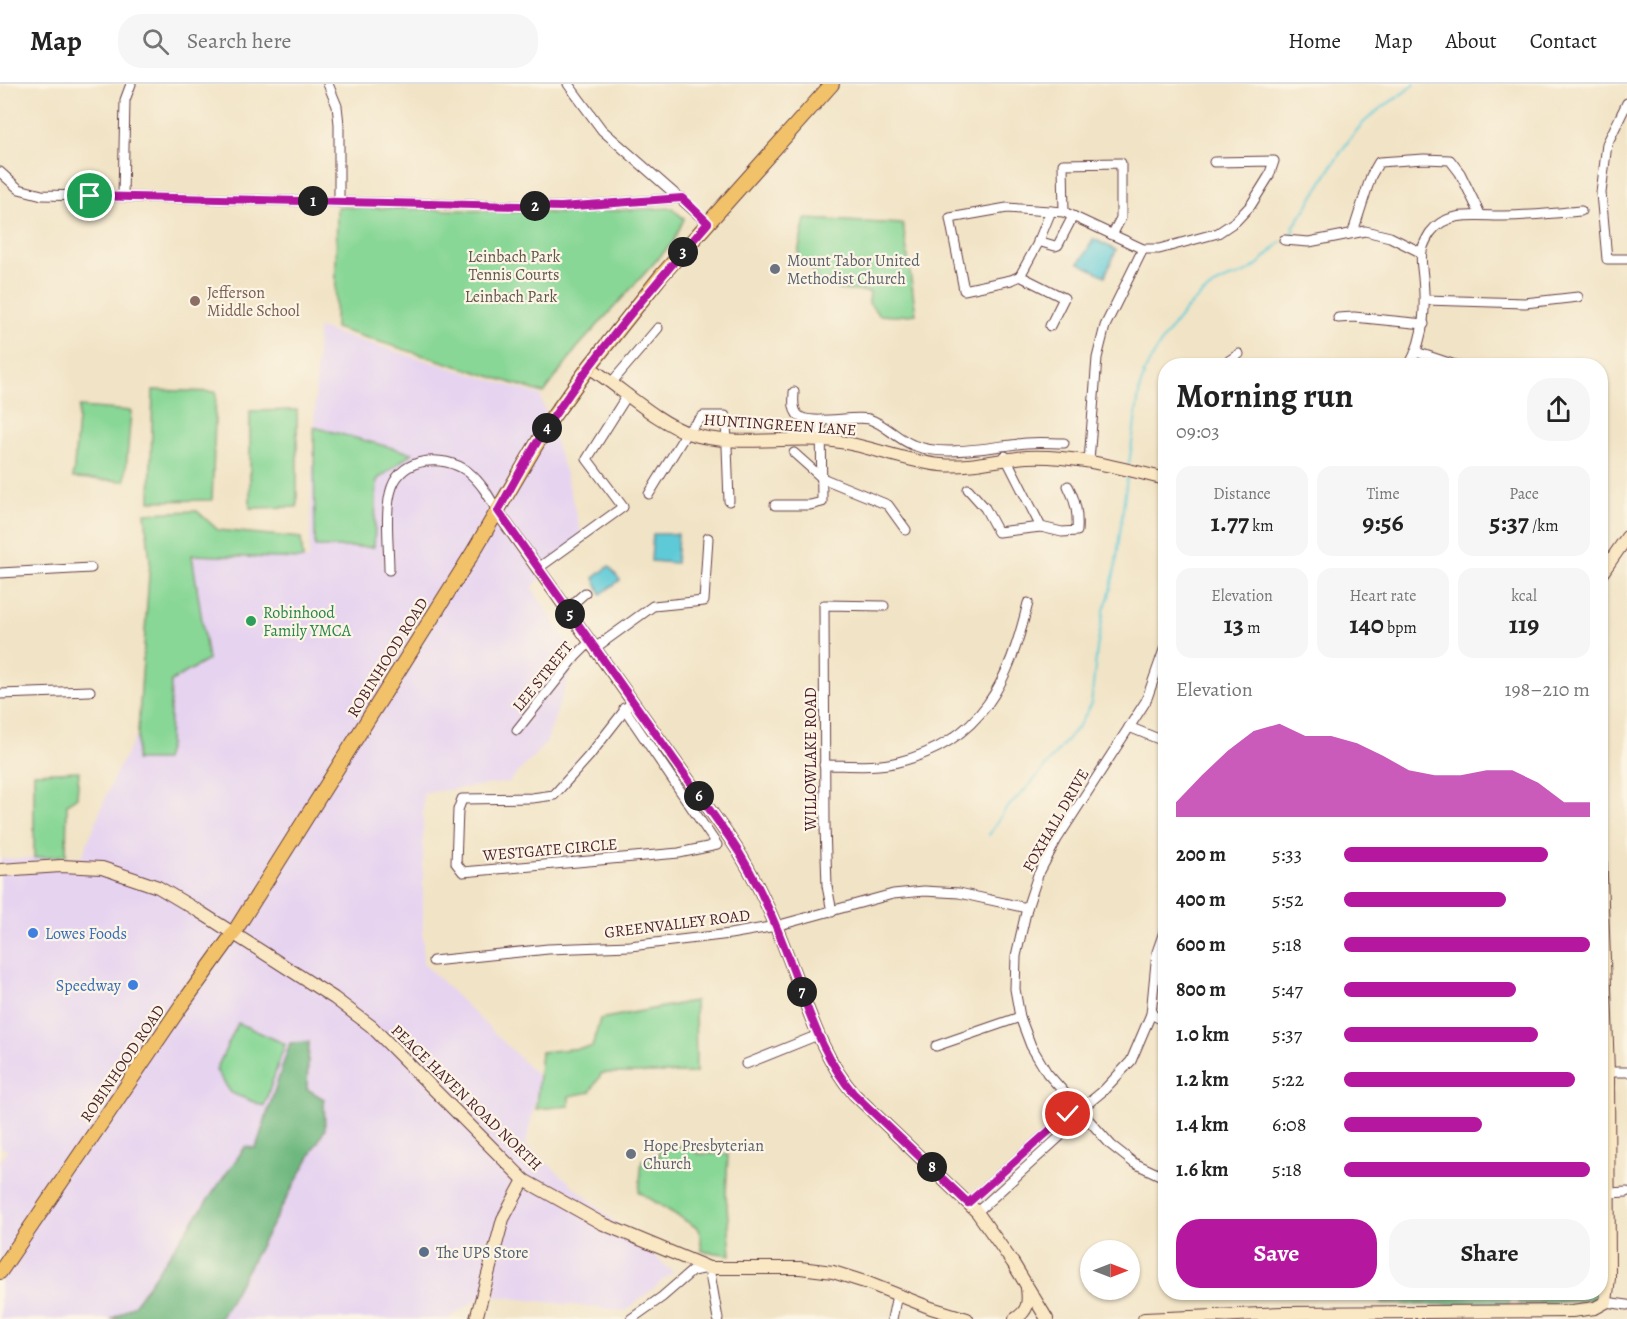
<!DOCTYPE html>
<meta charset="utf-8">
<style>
body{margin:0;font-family:Alegreya,serif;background:#f6f6f6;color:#222;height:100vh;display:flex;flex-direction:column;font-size:22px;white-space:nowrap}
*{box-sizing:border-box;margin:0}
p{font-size:20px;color:#767676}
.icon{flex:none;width:33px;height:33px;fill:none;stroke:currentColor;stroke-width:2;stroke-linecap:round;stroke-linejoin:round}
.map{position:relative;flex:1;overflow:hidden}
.details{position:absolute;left:1158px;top:274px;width:450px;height:942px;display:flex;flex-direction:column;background:#fff;border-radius:24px;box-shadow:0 2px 4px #0004}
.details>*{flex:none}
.needle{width:39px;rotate:90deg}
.controls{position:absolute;left:1080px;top:1156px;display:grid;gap:12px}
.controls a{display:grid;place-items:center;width:60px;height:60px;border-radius:50%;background:#fff;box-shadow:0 2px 4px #0004;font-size:30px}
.pin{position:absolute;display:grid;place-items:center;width:51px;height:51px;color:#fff;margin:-26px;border:3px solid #fff;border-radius:50%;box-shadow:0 2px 6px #0007}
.km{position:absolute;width:30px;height:30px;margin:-15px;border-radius:50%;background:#222;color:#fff;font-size:16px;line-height:30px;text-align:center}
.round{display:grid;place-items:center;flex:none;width:63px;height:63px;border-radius:24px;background:#f6f6f6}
.head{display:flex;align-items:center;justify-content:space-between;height:102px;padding:0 18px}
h1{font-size:33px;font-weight:700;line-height:45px}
.stats{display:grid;grid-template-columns:repeat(3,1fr);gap:9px;height:102px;padding:6px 18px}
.stats div{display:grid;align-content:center;border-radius:15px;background:#f6f6f6;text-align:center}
.stats b{font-size:26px;font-weight:700}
.stats small{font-size:16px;font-weight:400}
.stats p{font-size:16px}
.chart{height:168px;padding:12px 18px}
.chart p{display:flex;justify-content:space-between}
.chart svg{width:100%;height:108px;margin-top:6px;fill:#b5179e;opacity:.7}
.button{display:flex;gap:12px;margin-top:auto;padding:12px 18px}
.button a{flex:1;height:69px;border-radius:24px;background:#b5179e;color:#fff;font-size:24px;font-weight:700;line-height:69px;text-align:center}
.button a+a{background:#f6f6f6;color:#222}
ul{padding:0 18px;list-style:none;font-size:20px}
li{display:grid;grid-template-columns:96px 72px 1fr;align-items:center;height:45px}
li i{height:15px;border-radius:8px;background:#b5179e}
header{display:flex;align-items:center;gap:36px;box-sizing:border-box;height:84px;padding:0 30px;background:#fff;border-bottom:2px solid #e0e0e0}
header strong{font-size:28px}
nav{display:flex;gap:33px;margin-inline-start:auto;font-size:21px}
.search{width:420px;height:54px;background:#f6f6f6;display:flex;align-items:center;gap:15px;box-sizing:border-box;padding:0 21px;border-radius:24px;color:#767676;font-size:22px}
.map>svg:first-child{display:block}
.built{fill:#e6d3f0}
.green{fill:#88d796;stroke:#697b60;stroke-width:1.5}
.forest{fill:#6eb87f;stroke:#5c6c55;stroke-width:1.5}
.water{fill:#5ecad7;stroke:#547481;stroke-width:1.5}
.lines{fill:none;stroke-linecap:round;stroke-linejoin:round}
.stream{stroke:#5ecad7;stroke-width:2}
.street-casing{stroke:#633c42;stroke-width:11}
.secondary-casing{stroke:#633c42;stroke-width:14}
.primary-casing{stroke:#633c42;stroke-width:16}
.street{stroke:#fff;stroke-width:9}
.secondary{stroke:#fae7c3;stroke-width:12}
.primary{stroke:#f2c26a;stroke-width:14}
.route-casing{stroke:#fff;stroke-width:12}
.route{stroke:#b5179e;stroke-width:8}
.worship-dot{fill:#6b7280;stroke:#fcf5e5;stroke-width:2}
.education-dot{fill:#8d6e63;stroke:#fcf5e5;stroke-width:2}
.leisure-dot{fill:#2e9e5b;stroke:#fcf5e5;stroke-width:2}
.shop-dot{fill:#3f7fe0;stroke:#fcf5e5;stroke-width:2}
.service-dot{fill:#5c6f8a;stroke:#fcf5e5;stroke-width:2}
.labels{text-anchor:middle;stroke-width:4.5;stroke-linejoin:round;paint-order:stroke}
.park-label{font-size:16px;fill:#5d564b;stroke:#fcf5e5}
.worship-label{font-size:16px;fill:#5b616d;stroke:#fcf5e5;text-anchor:start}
.education-label{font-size:16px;fill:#785e54;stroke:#fcf5e5;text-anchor:start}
.street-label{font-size:16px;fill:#4a1f2b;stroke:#fcf5e5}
.leisure-label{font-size:16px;fill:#27864d;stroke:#fcf5e5;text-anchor:start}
.shop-label{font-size:16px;fill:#366cbe;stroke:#fcf5e5;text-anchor:start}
.service-label{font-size:16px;fill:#4e5e75;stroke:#fcf5e5;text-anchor:start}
</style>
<header>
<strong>Map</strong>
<div class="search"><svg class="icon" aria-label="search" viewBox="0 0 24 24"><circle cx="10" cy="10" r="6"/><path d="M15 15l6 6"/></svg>Search here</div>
<nav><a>Home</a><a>Map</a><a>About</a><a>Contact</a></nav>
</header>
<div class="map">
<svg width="1627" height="1235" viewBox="0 0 1627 1235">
<rect width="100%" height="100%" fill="#fcf5e5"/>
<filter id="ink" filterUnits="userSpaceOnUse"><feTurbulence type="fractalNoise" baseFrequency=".0167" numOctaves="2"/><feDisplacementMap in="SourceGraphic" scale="12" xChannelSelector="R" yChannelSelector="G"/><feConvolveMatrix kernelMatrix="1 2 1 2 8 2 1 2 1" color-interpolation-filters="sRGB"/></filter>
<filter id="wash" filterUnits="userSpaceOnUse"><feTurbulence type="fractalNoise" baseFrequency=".008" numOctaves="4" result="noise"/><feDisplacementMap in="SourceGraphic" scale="24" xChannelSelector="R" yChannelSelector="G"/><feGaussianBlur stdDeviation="1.35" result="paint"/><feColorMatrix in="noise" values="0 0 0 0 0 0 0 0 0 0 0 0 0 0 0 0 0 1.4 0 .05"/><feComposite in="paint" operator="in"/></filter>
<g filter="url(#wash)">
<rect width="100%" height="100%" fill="#f1e3c5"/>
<!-- built -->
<polygon class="built" points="318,244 540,311 566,391 581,449 532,504 576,572 546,659 509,698 423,709 423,879 540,994 526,1061 673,1188 626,1227 484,1211 448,1235 0,1235 0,1078 7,1066 0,1063 0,775 82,773 115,690 192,556 194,472 309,475"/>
<!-- green -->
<g class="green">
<polygon points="337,123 561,129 672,124 684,135 673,158 577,264 544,309 335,244"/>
<polygon points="805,135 903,140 916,230 895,232 879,231 869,219 870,208 837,206 837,200 818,197 806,176 797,174"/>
<polygon points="153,306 216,308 212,416 150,417"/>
<polygon points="79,323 131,327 125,397 73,394"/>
<polygon points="297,326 297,423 250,424 250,327"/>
<polygon points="314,343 412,369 377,396 374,463 315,463"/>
<polygon points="197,427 218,446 301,454 303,475 192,471 208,576 171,597 169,661 165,676 136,676 150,477 145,429"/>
<polygon points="79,687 77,713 67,720 66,771 34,774 34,689"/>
<polygon points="695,917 696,989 602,989 590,1008 569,1012 569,1022 536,1025 541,968 592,963 600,935"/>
<polygon points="238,939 285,960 264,1022 231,1009 216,986"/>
<polygon points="659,1061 695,1063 697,1070 728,1070 726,1111 731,1171 702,1167 699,1145 639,1108 642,1076 659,1075"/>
</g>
<!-- forest -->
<g class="forest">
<polygon points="309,958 307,1005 324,1015 325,1045 221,1233 218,1235 112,1235 134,1221 245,1063 256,1064 290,959"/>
<polygon points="1384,1209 1510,1209 1509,1222 1382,1220"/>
<polygon points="1520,1209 1600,1209 1600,1215 1519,1221"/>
</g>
<!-- water -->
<g class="water">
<polygon points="1094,155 1116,166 1105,192 1079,179"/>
<polygon points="653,450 678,450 676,479 651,477"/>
<polygon points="609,482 620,496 601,510 594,494"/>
</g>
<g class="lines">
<!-- stream -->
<g class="stream">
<path d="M1288 152 1295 146 1293 143C1316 112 1333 75 1357 46 1373 26 1396 16 1415 0"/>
<path d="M1129 380 1140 303 1144 292 1143 290C1162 254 1187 215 1224 196 1230 193 1237 193 1242 190 1258 184 1268 169 1281 158"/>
<polyline points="989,751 1005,726 1029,702 1080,640 1091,621 1097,564 1104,526 1109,512 1116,480 1127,393"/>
</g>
</g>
</g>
<g filter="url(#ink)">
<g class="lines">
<defs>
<g id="street">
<polyline points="328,0 337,22 339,40 339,118"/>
<polyline points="568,0 602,46 708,139"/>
<polyline points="1627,19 1607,60 1601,109 1607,175 1627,175"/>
<polyline points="0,88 19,105 42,111 561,123 682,114"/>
<polyline points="123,112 125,16 131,0"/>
<polyline points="1064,128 1063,80 1121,79 1121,134 1112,151"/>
<polyline points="1353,148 1371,92 1379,78 1424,75 1450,76 1460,89 1480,130"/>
<polyline points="1284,156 1309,158 1365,147 1390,153 1420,168"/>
<polyline points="1038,157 1055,162 1058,161 1073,132"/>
<polyline points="1020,192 1038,159 1051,127"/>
<polyline points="1425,216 1525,219 1578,213"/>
<polyline points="1338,234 1354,233 1424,240"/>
<polyline points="1050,242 1064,214 1020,192 1011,196 964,206 950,134 1007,124 1064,128 1143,165 1159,165 1218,149 1236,137 1251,121 1269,92 1274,77 1214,78"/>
<polyline points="1416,268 1458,282"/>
<polyline points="1221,282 1239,270"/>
<path d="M1409 282C1426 251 1426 218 1422 184 1420 169 1422 162 1430 149 1446 126 1478 132 1503 132 1529 132 1555 129 1581 127"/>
<polyline points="612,298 658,244"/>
<path d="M794 308C794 315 792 323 797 330 807 343 853 331 869 335 885 340 897 355 913 361 944 374 994 362 1027 359 1039 358 1052 359 1064 359"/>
<polyline points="794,369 822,394 888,421 906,446"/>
<path d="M1005 372 1041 443 1062 448 1077 447C1078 430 1076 417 1068 402"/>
<polyline points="1089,377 1097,274 1105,242 1143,165"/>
<polyline points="968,405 985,424 998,448 1041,443"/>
<polyline points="649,410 687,348 703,332 725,332 726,336 729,417"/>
<polyline points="775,421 810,421 822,418 821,336"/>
<polyline points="537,485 623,423 587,375 628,310"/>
<path d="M389 486C389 462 384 425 392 403 403 373 443 370 467 387 481 398 489 412 497 427"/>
<polyline points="0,489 91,484"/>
<polyline points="567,525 585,509"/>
<polyline points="1166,560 1146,617 1057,755 1038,791 1027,824 1016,872 1015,905 1020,933 1031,962 1047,989 1111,1061 1134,1079 1166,1094"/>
<polyline points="595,564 653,522 704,517 708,454"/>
<polyline points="0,610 90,607"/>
<polyline points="624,624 717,761 679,769 463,788 456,779 458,726 462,715 532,714 554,711 589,672 632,617"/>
<polyline points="1129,643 1166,658"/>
<polyline points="517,646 576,572 590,558"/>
<path d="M824 681C848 681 875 684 898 678 983 657 1009 597 1028 519"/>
<polyline points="832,828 827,802 825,742 824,521 884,522"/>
<polyline points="433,877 548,865 630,862 730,850 776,842 893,810 924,807 959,809 1027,824"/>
<polyline points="1151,930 1166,938"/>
<polyline points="936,962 1020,933"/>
<polyline points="746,980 818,951"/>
<polyline points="1608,988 1627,988"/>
<polyline points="1608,1109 1627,1108"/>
<polyline points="968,1119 1068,1030 1080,1026 1103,1007 1131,977 1151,930 1157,868 1166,842"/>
<polyline points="977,1128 1077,1037 1080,1026"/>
<polyline points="1606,1218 1627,1221"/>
<polyline points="631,1235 662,1213 692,1187 709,1184 718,1235"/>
<polyline points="892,1235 897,1211"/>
</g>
<g id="secondary">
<path d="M589 283C620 303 657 339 691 350 733 363 779 353 822 356 863 358 900 377 941 381 971 384 998 375 1027 373 1074 371 1120 384 1166 395"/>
<path d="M497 427 729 753C760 798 779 848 798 899 813 939 826 977 854 1010L977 1128 1013 1179 1047 1235"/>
<polyline points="1600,492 1627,453"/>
<polyline points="0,786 61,782 102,784 158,803 200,828 334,914 371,942 524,1096 601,1139 709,1184 800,1184 833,1188 868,1199 931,1224 967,1235"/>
<polyline points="476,1235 503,1135 524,1096"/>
<path d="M1015 1235C1028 1227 1029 1219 1027 1204"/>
<polyline points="1144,1235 1283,1229 1572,1227 1595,1224 1606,1218 1609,1194 1608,988 1600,764"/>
</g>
<polyline id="primary" points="0,1188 181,922 233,850 472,470 552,334 589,283 661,192 832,0"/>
</defs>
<!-- street casing -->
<use href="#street" class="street-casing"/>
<!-- secondary casing -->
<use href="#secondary" class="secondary-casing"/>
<!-- primary casing -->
<use href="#primary" class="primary-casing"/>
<!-- street -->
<use href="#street" class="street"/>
<!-- secondary -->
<use href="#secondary" class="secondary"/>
<!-- primary -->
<use href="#primary" class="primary"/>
</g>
</g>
<g class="lines" filter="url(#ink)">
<defs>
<path id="route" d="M90 112 561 123 682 114 708 139C654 201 600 264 554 332 533 362 516 395 498 427L729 753C760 798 779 848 798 899 813 939 826 977 854 1010L968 1119 1068 1030"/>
</defs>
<!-- route casing -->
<use href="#route" class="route-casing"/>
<!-- route -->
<use href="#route" class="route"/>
</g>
<!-- markers -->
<g class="worship-dot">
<circle cx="775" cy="185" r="6"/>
<circle cx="631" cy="1070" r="6"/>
</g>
<circle class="education-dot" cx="195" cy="217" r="6"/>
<circle class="leisure-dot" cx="251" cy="537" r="6"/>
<g class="shop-dot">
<circle cx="33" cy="849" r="6"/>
<circle cx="133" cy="901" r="6"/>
</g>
<circle class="service-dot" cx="424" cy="1168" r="6"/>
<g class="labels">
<!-- park labels -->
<g class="park-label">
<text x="514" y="178">Leinbach Park<tspan x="514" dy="18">Tennis Courts</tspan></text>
<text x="511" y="218">Leinbach Park</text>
</g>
<!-- worship labels -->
<g class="worship-label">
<text x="787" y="182">Mount Tabor United<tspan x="787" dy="18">Methodist Church</tspan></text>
<text x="643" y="1067">Hope Presbyterian<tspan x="643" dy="18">Church</tspan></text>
</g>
<!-- education labels -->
<g class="education-label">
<text x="207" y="214">Jefferson<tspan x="207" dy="18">Middle School</tspan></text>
</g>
<!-- street labels -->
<g class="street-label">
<text transform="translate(780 340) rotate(4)" y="6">HUNTINGREEN LANE</text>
<text transform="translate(387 573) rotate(-58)" y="6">ROBINHOOD ROAD</text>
<text transform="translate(542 592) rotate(-51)" y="6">LEE STREET</text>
<text transform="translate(810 675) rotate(-90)" y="6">WILLOWLAKE ROAD</text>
<text transform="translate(1055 736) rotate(-60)" y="6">FOXHALL DRIVE</text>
<text transform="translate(550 765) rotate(-5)" y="6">WESTGATE CIRCLE</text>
<text transform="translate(677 839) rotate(-7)" y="6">GREENVALLEY ROAD</text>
<text transform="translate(122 979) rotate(-56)" y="6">ROBINHOOD ROAD</text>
<text transform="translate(467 1013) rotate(44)" y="6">PEACE HAVEN ROAD NORTH</text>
</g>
<!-- leisure labels -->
<g class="leisure-label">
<text x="263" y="534">Robinhood<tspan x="263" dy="18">Family YMCA</tspan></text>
</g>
<!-- shop labels -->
<g class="shop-label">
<text x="45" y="855">Lowes Foods</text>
<text x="121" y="907" text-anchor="end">Speedway</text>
</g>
<!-- service labels -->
<g class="service-label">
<text x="436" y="1174">The UPS Store</text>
</g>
</g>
</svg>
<div class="controls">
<a><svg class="needle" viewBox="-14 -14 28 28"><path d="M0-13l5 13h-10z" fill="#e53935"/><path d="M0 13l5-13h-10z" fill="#767676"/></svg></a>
</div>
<div class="pin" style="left:90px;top:112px;background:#1e9e55"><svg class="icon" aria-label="arrive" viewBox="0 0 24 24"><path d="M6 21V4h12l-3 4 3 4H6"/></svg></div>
<div class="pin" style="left:1068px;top:1030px;background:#d93025"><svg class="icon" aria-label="check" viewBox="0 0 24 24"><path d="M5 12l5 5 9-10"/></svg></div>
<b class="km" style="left:313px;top:117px">1</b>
<b class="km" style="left:535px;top:122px">2</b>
<b class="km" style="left:683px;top:168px">3</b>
<b class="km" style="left:547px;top:344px">4</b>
<b class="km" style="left:570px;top:530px">5</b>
<b class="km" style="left:699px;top:712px">6</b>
<b class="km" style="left:802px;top:908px">7</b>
<b class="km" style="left:932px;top:1083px">8</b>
<section class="details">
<div class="head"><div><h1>Morning run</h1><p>09:03</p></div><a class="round"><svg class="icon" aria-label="share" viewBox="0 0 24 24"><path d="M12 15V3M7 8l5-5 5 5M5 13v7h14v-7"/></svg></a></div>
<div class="stats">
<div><p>Distance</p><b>1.77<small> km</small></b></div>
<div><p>Time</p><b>9:56</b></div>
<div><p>Pace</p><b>5:37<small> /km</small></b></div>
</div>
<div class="stats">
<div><p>Elevation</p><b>13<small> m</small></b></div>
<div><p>Heart rate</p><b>140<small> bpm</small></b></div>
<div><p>kcal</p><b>119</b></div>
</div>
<div class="chart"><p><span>Elevation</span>198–210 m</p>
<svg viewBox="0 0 160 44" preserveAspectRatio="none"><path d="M0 44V38L10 27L20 17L30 9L40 6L50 11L60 11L70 14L80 19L90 25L100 27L110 27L120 25L130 25L140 30L150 38L160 38V44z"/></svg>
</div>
<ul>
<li><b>200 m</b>5:33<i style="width:83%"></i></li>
<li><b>400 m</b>5:52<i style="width:66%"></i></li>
<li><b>600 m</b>5:18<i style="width:100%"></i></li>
<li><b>800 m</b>5:47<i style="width:70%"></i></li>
<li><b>1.0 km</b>5:37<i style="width:79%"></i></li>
<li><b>1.2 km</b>5:22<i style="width:94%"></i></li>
<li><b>1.4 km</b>6:08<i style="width:56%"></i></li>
<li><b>1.6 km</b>5:18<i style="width:100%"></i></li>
</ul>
<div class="button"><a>Save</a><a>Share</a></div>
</section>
</div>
